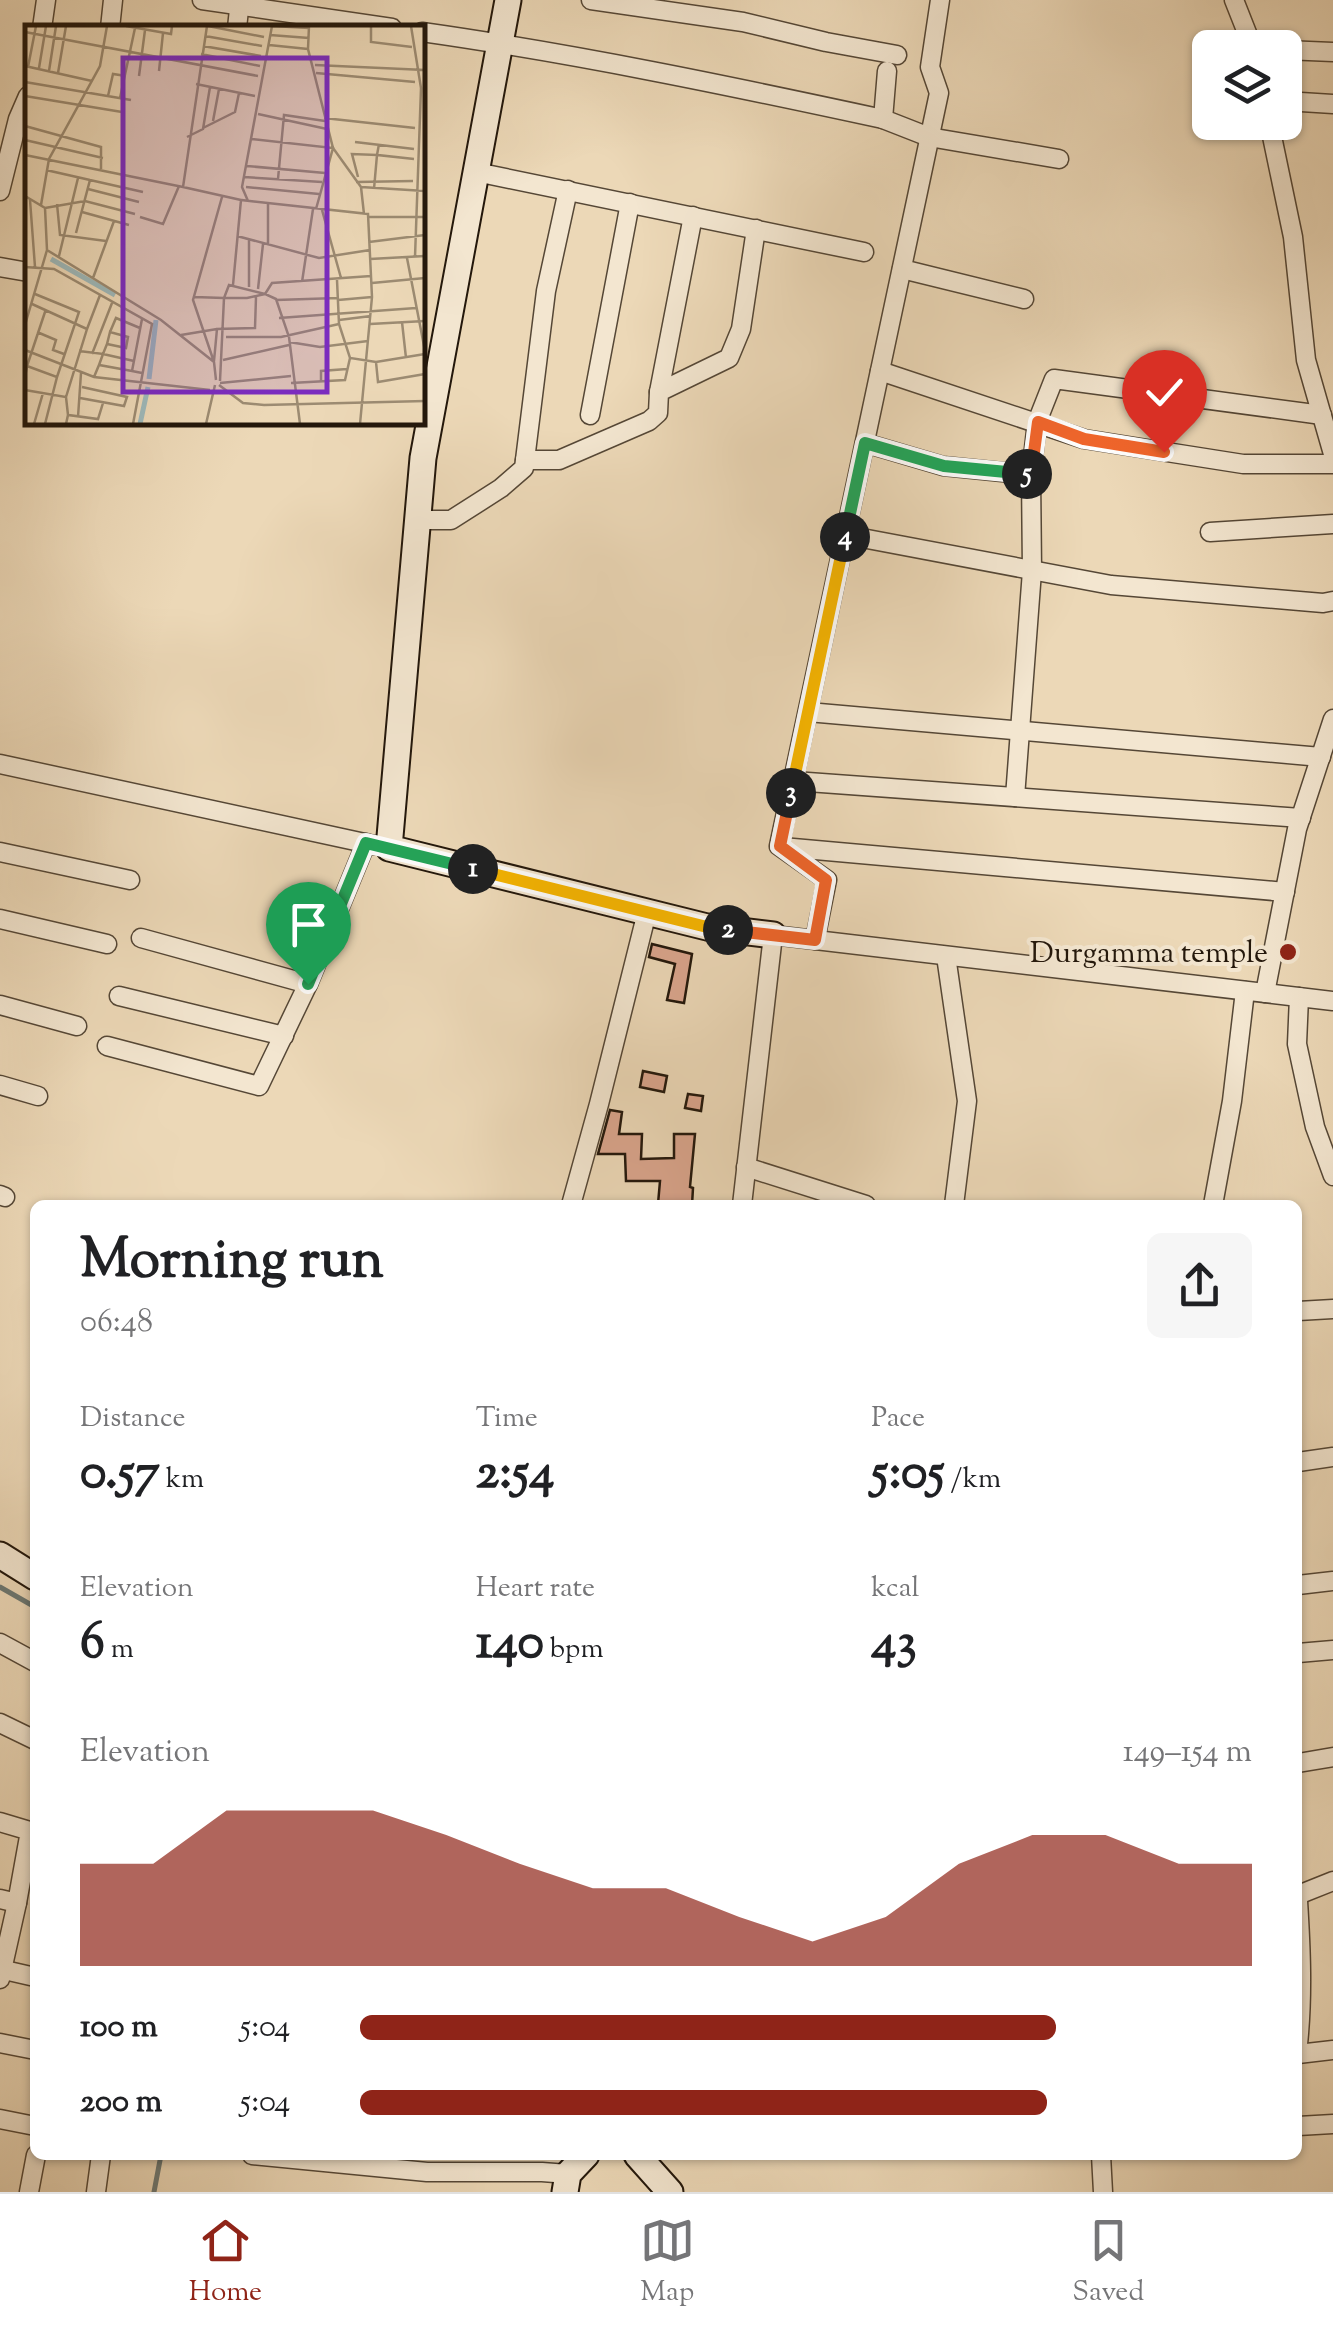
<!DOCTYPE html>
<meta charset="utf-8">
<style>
body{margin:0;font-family:"Sorts Mill Goudy",serif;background:#f6f6f6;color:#202124;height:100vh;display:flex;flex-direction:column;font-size:38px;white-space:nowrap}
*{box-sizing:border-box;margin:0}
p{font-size:32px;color:#757577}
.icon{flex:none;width:55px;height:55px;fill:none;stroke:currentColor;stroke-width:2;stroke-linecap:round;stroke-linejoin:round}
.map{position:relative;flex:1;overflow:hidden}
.side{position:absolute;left:30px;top:1200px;width:1272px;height:960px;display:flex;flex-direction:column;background:#fff;border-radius:15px;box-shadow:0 2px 8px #0004}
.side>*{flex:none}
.fabs{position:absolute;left:1192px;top:30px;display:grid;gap:20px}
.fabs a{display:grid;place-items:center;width:110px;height:110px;border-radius:15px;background:#fff;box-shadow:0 2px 8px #0004;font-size:50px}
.pin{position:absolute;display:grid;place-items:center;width:85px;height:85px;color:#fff;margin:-102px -42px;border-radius:50% 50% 50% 0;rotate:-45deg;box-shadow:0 0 10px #0007}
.pin .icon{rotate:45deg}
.km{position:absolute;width:50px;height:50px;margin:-25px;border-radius:50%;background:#222;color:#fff;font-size:28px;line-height:50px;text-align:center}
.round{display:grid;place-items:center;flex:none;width:105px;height:105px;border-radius:15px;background:#f6f6f6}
.headline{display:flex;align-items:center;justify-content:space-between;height:170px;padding:0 50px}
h1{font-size:55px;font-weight:700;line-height:75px}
.stats{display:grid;grid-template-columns:repeat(3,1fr);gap:15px;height:170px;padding:10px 50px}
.stats div{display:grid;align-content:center}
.stats b{font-size:50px;font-weight:700}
.stats small{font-size:28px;font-weight:400}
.stats p{font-size:28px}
.chart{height:280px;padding:20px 50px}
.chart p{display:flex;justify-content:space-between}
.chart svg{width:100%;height:180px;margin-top:10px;fill:#8f2418;opacity:.7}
ul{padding:0 50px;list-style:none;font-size:32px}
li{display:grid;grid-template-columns:160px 120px 1fr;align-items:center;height:75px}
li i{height:25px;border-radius:12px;background:#8f2418}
.tab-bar{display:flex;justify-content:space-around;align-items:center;height:140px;border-top:2px solid #e0e0e0;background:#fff;font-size:28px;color:#757577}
.tab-bar a{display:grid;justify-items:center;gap:5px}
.tab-bar .selected{color:#8f2418}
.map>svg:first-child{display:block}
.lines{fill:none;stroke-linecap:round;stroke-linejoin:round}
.stream{stroke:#6c7873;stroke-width:5}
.building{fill:#daa58d;stroke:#23170b;stroke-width:2.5}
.street-casing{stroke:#554736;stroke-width:21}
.secondary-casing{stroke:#23170b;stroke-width:29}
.street{stroke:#f3e6d0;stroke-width:18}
.secondary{stroke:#f3e6d0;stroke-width:25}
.split-1-casing{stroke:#fff;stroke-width:20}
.split-2-casing{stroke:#fff;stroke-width:20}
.split-3-casing{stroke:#fff;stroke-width:20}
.split-4-casing{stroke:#fff;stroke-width:20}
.split-5-casing{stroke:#fff;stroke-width:20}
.split-6-casing{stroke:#fff;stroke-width:20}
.split-1{stroke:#22a559;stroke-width:12}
.split-2{stroke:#f5b400;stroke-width:12}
.split-3{stroke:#f0652b;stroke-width:12}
.split-4{stroke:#f5b400;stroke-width:12}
.split-5{stroke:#22a559;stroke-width:12}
.split-6{stroke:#f0652b;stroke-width:12}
.poi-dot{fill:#8f2418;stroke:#f3e6d0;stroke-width:4}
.labels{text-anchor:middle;stroke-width:8;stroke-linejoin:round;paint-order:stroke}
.poi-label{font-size:30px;fill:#23170b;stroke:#f3e6d0;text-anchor:end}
.inset-river{fill:none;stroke:#9db8b9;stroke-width:5}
.inset-road{fill:none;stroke:#9c8b72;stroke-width:2.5}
.view{fill:#7b2cbf;fill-opacity:0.15;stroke:#7b2cbf;stroke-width:5}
.inset-edge{fill:none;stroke:#23170b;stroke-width:5}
</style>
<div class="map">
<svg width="1333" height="2192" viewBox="0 0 1333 2192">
<rect width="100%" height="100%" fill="#ecd8b7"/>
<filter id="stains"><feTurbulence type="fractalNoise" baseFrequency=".002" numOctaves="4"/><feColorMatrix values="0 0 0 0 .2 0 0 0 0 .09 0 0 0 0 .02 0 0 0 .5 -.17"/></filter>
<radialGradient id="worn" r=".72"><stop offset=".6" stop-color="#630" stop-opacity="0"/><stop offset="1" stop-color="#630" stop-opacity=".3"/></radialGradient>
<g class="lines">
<!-- stream -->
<g class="stream">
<polyline points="0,1587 35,1607"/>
<polyline points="154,2192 161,2155"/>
</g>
</g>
<!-- building -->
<g class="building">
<polygon points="652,944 692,954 684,1003 667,1000 675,964 649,957"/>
<polygon points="643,1071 667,1076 664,1092 640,1087"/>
<polygon points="688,1094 703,1096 701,1111 685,1108"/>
<polygon points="610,1110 622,1112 619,1134 642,1134 641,1159 674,1158 674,1134 695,1134 690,1187 693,1188 692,1205 658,1204 660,1181 626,1181 625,1154 598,1154"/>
</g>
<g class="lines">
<defs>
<g id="street">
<polyline points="202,0 392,28"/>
<polyline points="591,0 743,22 826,42 897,55"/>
<polyline points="1234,0 1253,48"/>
<polyline points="42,28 46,0"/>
<polyline points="110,28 113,0"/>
<polyline points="237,28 240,0"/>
<path d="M422 32C577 54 730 86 883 119"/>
<polyline points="1285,50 1333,52"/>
<polyline points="887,71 883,119 929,137 1059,159"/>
<polyline points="1285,101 1333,104"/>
<polyline points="1269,122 1293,237 1306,360 1333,454"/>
<polyline points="476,172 864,252"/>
<polyline points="0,191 18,119 28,96"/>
<polyline points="0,267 28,272"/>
<polyline points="902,269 1024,299"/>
<polyline points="880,371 1084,439 1243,464 1333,464"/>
<polyline points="659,392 693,216"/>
<polyline points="590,415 630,203"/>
<polyline points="865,443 943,466 1031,475"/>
<polyline points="525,460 559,460 649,421 658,413 659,392 729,358 741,329 756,229"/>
<polyline points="417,520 451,520 501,488 524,468 546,291 568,190"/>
<polyline points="1210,532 1333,524"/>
<polyline points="846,535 1111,585 1323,603 1333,601"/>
<polyline points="808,712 1321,757"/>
<polyline points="0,764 374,845"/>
<polyline points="794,781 1301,818"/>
<polyline points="1015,797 1032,571 1031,475 1037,422 1054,379 1322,415"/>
<polyline points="782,847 1285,892"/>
<polyline points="0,852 130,880"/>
<polyline points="0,919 107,944"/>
<polyline points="141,938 308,984"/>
<polyline points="815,940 827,880 779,846 939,93 930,67 940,0"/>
<polyline points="946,956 967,1101 954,1205"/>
<polyline points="1265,993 1297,829 1333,719"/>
<polyline points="119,996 284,1036"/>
<polyline points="1299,997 1297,1044 1315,1127 1333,1176"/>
<polyline points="0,1005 77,1026"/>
<polyline points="107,1046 259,1086 308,984 366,843"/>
<polyline points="0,1085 38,1096"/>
<polyline points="746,1167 866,1205"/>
<polyline points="0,1195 5,1197"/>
<polyline points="571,1205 599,1104 647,912"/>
<polyline points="742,1205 773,935 1333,1001"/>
<polyline points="1213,1205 1232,1101 1245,991"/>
<polyline points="1298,1311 1333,1309"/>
<polyline points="1298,1462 1333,1457"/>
<polyline points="1298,1585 1333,1581"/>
<polyline points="0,1643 35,1662"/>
<polyline points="1298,1653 1333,1650"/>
<polyline points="0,1723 35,1740"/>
<polyline points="1298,1763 1333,1757"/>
<polyline points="0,1822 30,1831 17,1903 0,1899"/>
<polyline points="1298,1895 1333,1881"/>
<path d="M1298 1901C1301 1949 1303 1996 1298 2044"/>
<polyline points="0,1969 35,1977"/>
<polyline points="0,1979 17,1903"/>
<polyline points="0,2043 35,2050"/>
<polyline points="1298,2054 1333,2050"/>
<polyline points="0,2119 35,2126"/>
<polyline points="1298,2126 1333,2124"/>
<polyline points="252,2155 427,2172 542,2172 568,2174"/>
<polyline points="1101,2155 1103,2192"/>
<polyline points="29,2192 36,2155"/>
<polyline points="96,2192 101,2155"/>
</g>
<g id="secondary">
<polyline points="508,0 423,458 389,848 707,927 773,935"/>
<polyline points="0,1555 35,1577"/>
<polyline points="637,2155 670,2192"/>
<polyline points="565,2192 568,2174 586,2155"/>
</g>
</defs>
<!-- street casing -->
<use href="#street" class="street-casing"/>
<!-- secondary casing -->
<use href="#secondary" class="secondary-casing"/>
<!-- street -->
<use href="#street" class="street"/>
<!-- secondary -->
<use href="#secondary" class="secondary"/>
</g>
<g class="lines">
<defs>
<polyline id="split-1" points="308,984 366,843 473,869"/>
<polyline id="split-2" points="473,869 707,927 728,930"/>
<polyline id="split-3" points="728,930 815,940 826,880 780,846 791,793"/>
<polyline id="split-4" points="791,793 845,537"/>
<polyline id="split-5" points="845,537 865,443 944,466 1027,474"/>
<polyline id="split-6" points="1027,474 1031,475 1038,422 1084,439 1164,452"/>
</defs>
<!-- split-1 casing -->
<use href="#split-1" class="split-1-casing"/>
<!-- split-2 casing -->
<use href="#split-2" class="split-2-casing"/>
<!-- split-3 casing -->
<use href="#split-3" class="split-3-casing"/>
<!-- split-4 casing -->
<use href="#split-4" class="split-4-casing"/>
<!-- split-5 casing -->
<use href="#split-5" class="split-5-casing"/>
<!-- split-6 casing -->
<use href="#split-6" class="split-6-casing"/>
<!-- split-1 -->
<use href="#split-1" class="split-1"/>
<!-- split-2 -->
<use href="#split-2" class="split-2"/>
<!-- split-3 -->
<use href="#split-3" class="split-3"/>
<!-- split-4 -->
<use href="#split-4" class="split-4"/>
<!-- split-5 -->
<use href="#split-5" class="split-5"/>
<!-- split-6 -->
<use href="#split-6" class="split-6"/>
</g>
<!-- markers -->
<circle class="poi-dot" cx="1288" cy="952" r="10"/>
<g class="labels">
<!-- poi labels -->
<g class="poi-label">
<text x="1268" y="962">Durgamma temple</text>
</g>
</g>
<!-- overview -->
<g transform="translate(25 25)">
<rect width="400" height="400" fill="#ecd8b7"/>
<path class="inset-river" d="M26 234 90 270M124 354 131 295M115 399 123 362"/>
<path class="inset-road" d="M101 1 146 9 147 1M182 1 158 162 216 175M183 1 239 12M247 1 284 3M284 1 283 24 308 123 336 162 339 189M346 1V17L387 22M386 1 396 63 390 232M0 7 233 51M245 10 284 13M180 11 237 21M244 20 283 24M178 21 236 31M176 29 235 41M290 40 400 45M0 41 67 56M3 42 11 1M14 43 21 1M24 46 31 1M134 46 138 8M33 48 41 1M291 48 390 57M114 51 120 5M0 57 106 75M171 59 230 71M0 71 97 87M83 71 88 49 101 51M95 73 110 3M233 89 302 104M299 93 390 103M188 96 194 64M0 101 76 122V144M178 103 210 87 214 68M162 112 178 104 185 62M227 114 308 123 291 184M0 115 78 133M330 117 389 124M0 130 158 162M222 141 300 148M21 145 65 155M219 152 297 157M333 152 327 129 352 130 354 119M253 154 259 90 300 96M331 157 388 156M221 162 294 169M336 162 400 166M63 164 114 177M349 164 352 130 389 134M0 171 20 183 22 225 136 295 189 337 191 355M5 175 10 242M223 176 217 162 247 1M32 179 35 210 81 216M243 179V221M16 180 24 134 75 41 82 1M20 183 60 176 110 189M297 185 316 253M57 187 104 200M115 192 138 199 154 161M343 192H400M51 208 65 155 118 167M212 211 294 233 345 225M344 217 400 210M34 231 53 153M382 233 400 326M345 234 400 231M0 242 29 244 127 299 108 399M68 253 89 196M312 255 314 299 325 333 351 337 400 329M277 257 288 184M347 258 400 253M208 260 216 175 343 189 347 272 335 399M224 262V215M233 264 238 219M10 269 54 287 32 352M169 272 199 273H222L240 269 204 260 199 273 195 356M251 275 313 273M313 275 347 272M7 279 62 304 41 372M254 293 391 283M117 294 107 346 117 348M314 295 346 291M377 297 381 333M345 299 400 296M0 300 22 225M62 304 75 270M12 307 31 315 28 325 39 329M85 307 91 293 115 303M156 310 192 304M201 312H256L314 299M264 317 295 322 343 316M0 325 69 352 185 365M54 326 78 329 82 319 101 323 103 312 85 307 82 319M67 329 87 278M198 335 264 320M189 336 192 304 230 303 231 272M189 337 168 275 197 172M351 337 353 357 400 349M74 340 78 329 109 336M2 341 21 284M0 352 2 341 32 352 20 399M69 352 74 340 107 346M296 357V346L322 344M195 358 266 351M266 358 320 355 325 333M194 360 218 378 239 380 400 376M0 365 41 372 43 390M55 373 99 381 102 372 57 362M53 392 56 348M9 399 18 368M41 399 43 390 73 394 78 378M181 399 190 360M275 399 264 312 251 274 240 269 247 258 346 251"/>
<path class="view" d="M98 33H302V367H98Z"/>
<rect width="400" height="400" class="inset-edge"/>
</g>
<rect width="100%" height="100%" filter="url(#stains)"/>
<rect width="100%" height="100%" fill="url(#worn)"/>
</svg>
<div class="fabs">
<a><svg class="icon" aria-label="layers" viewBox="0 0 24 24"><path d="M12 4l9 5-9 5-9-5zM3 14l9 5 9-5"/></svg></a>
</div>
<div class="pin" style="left:308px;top:984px;background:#1e9e55"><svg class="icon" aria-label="arrive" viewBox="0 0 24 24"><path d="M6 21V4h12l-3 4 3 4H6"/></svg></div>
<div class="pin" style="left:1164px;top:452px;background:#d93025"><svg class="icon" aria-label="check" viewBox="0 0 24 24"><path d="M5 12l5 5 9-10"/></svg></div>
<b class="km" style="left:473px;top:869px">1</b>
<b class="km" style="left:728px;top:930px">2</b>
<b class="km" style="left:791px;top:793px">3</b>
<b class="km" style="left:845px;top:537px">4</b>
<b class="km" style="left:1027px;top:474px">5</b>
<section class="side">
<div class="headline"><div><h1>Morning run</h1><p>06:48</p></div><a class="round"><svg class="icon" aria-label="share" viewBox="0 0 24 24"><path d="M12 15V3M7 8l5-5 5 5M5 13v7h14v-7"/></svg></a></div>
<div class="stats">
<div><p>Distance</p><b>0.57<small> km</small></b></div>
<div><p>Time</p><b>2:54</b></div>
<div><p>Pace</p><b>5:05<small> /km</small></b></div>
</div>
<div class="stats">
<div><p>Elevation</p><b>6<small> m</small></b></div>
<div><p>Heart rate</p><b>140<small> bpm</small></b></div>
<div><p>kcal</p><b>43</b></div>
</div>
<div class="chart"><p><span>Elevation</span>149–154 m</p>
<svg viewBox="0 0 160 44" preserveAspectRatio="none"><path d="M0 44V19L10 19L20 6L30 6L40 6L50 12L60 19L70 25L80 25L90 32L100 38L110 32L120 19L130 12L140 12L150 19L160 19V44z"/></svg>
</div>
<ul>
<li><b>100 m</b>5:04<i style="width:78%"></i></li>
<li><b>200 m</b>5:04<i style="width:77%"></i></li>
</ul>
</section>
</div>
<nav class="tab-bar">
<a class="selected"><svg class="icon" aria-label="home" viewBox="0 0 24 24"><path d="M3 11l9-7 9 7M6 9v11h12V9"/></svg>Home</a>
<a><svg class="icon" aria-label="map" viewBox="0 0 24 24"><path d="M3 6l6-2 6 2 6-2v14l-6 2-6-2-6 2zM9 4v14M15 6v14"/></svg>Map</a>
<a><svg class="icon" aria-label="saved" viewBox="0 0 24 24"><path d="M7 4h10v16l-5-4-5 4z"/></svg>Saved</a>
</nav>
